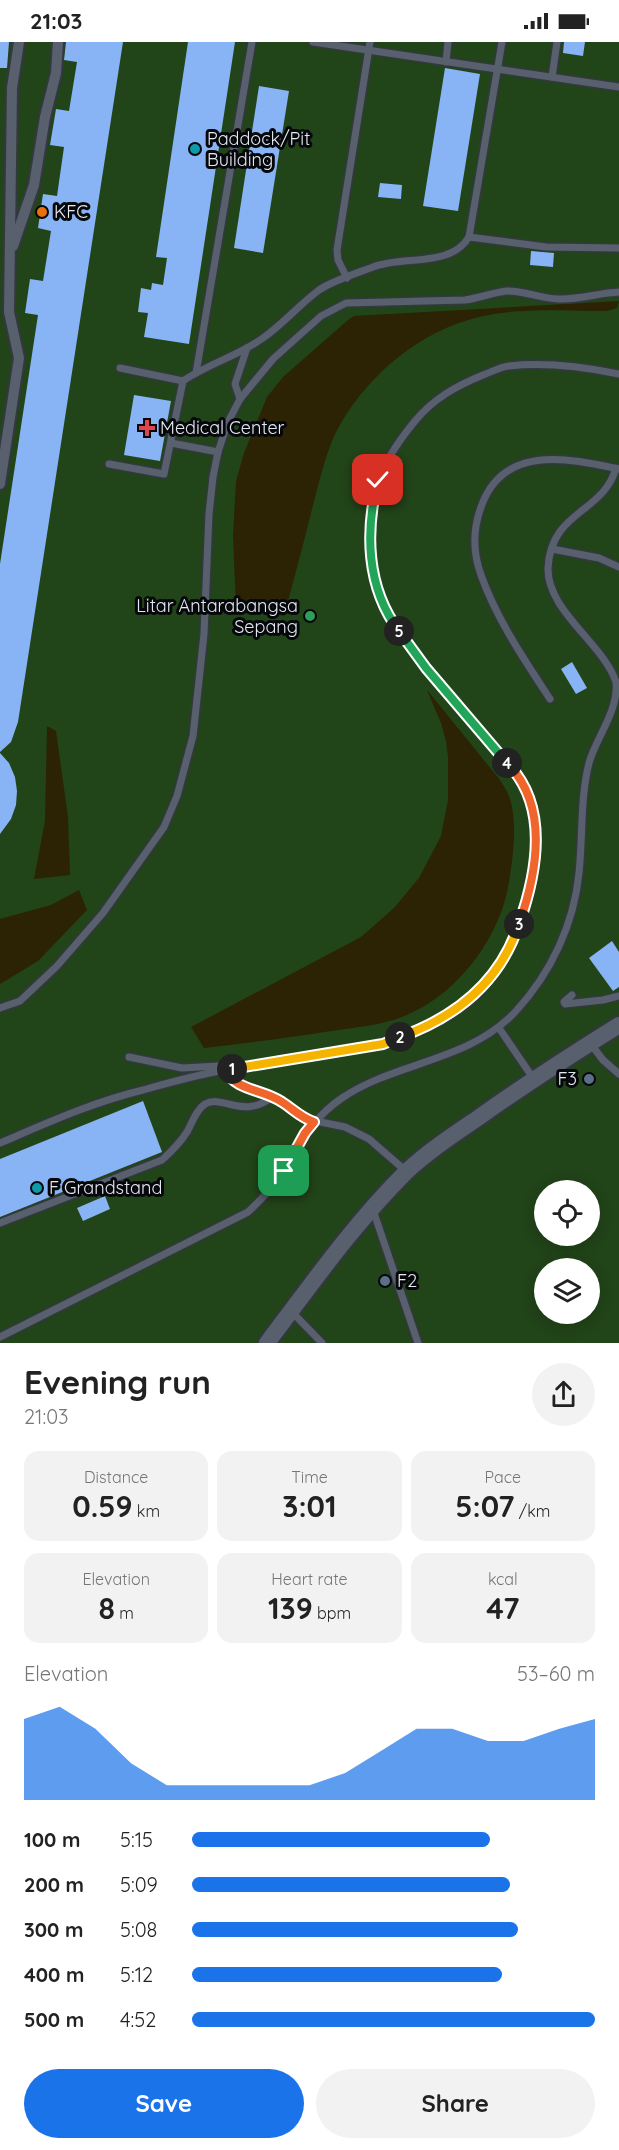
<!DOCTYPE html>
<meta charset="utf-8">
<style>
body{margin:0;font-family:Quicksand,sans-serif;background:#f2f2f2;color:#222;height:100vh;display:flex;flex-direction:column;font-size:22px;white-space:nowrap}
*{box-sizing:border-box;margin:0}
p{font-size:20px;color:#767676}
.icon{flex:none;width:33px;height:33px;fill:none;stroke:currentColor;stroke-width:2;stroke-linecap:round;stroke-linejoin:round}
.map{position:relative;height:1301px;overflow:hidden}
.panel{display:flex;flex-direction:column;background:#fff;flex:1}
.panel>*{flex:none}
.tools{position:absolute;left:534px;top:1138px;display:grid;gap:12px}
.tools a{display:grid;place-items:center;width:66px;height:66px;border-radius:50%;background:#fff;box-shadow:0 3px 15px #0003;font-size:30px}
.pin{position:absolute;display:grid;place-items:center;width:51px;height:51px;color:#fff;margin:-26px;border-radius:12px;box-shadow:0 3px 9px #0006}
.km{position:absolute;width:30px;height:30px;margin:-15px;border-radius:50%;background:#222;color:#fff;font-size:16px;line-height:30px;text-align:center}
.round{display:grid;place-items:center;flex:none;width:63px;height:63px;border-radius:32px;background:#f2f2f2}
.head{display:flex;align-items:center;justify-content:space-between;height:102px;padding:0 24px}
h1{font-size:33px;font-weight:700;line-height:45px}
.metrics{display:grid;grid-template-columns:repeat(3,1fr);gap:9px;height:102px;padding:6px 24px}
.metrics div{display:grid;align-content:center;border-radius:15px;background:#f2f2f2;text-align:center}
.metrics b{font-size:30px;font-weight:700}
.metrics small{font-size:16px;font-weight:400}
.metrics p{font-size:16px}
.chart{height:168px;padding:12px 24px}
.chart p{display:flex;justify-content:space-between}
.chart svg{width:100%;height:108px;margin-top:6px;fill:#1a73e8;opacity:.7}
.cta{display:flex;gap:12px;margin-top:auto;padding:12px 24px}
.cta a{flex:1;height:69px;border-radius:36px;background:#1a73e8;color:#fff;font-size:24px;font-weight:700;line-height:69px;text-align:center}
.cta a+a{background:#f2f2f2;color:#222}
ul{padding:0 24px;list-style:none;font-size:20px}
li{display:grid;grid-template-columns:96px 72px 1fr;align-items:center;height:45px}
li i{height:15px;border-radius:8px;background:#1a73e8}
.status{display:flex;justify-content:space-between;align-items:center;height:42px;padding:0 30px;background:#fff;direction:ltr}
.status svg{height:16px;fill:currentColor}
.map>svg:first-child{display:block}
.green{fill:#224419;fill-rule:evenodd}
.sand{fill:#2b2303}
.building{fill:#88b3f5}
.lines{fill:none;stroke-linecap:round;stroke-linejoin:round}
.service-casing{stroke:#343841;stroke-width:10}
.pedestrian-casing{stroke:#343841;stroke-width:14}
.tertiary-casing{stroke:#343841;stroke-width:20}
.service{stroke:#58606d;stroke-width:7}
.pedestrian{stroke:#58606d;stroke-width:10}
.tertiary{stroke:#58606d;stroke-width:16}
.split-1-casing{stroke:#fff;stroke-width:12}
.split-2-casing{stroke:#fff;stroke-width:12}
.split-3-casing{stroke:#fff;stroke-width:12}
.split-4-casing{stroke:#fff;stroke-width:12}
.split-5-casing{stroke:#fff;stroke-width:12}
.split-6-casing{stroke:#fff;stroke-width:12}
.split-1{stroke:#f0652b;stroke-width:8}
.split-2{stroke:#f5b400;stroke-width:8}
.split-3{stroke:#f5b400;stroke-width:8}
.split-4{stroke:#f0652b;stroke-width:8}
.split-5{stroke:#22a559;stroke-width:8}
.split-6{stroke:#22a559;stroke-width:8}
.culture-dot{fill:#0f9aa8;stroke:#05070b;stroke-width:2}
.food-dot{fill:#e8710a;stroke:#05070b;stroke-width:2}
.health-dot{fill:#e0444e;stroke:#05070b;stroke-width:2}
.leisure-dot{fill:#2e9e5b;stroke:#05070b;stroke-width:2}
.service-dot{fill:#5c6f8a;stroke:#05070b;stroke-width:2}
.labels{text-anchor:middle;stroke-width:6;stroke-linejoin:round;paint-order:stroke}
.poi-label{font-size:18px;fill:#e4e8f0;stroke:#05070b;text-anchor:start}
</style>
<div class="status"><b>21:03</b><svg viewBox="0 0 49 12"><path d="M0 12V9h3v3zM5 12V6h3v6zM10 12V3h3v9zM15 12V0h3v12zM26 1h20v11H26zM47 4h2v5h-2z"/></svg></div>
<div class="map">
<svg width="619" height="1301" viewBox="0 0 619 1301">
<rect width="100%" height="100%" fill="#161d27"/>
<!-- green -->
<path class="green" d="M0 0H619V1301H0ZM544 1149H590V1194H544ZM544 1227H590V1272H544Z"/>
<!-- sand -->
<g class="sand">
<path d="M619 259 617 266 607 269C565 269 520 265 479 275 421 289 371 330 341 381 327 404 320 437 313 463 304 500 294 537 284 574L236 564 233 494 236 439 244 411 267 355 283 335 348 278 354 274Z"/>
<path d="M427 648 500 738C503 743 507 749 509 754 518 779 513 815 509 840 501 893 460 949 411 971 387 983 357 985 331 989 289 996 246 1001 204 1006L191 985 361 895 394 866 419 836 441 794 448 758V715L446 699 441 681Z"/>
<polygon points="47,684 56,689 68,775 70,833 34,837 45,779"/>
<polygon points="79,848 87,868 38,919 0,942 0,877 51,863"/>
</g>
<!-- building -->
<g class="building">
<polygon points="0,0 9,0 7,26 0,26"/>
<polygon points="66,0 123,0 18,680 11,700 0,710 0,522 38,273 25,271 30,237 43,239 51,189 38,186 43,152 57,154 64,105 50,103 56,67 69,69 77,20 64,18"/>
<polygon points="188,0 235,0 189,302 144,295 148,271 138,270 141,246 151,248 152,241 163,243 167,216 156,215"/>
<polygon points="564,0 585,0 583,14 563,11"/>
<polygon points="445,26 480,32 458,169 423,164"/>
<polygon points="259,44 289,49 263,211 234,206"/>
<polygon points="380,141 402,143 401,157 378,155"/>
<polygon points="531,209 554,211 553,225 530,223"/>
<polygon points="134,353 171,359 160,419 124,413"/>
<polygon points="572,620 587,646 576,652 561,627"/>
<polygon points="0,711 9,721 15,735 17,749 16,763 11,777 0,792"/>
<polygon points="612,899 619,910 619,945 613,949 589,916"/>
<polygon points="143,1059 162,1110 0,1175 0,1117"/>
<polygon points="105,1154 110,1167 83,1179 77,1166"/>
</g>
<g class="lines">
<defs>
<g id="service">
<polyline points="313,0 619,45"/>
<polyline points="446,20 448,0"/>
<polyline points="552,35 557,0"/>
<polyline points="469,195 546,205 619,206"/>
<polyline points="347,236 338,218 337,208 370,0"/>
<polyline points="120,326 183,339"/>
<polyline points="196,331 252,0"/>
<polyline points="240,357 235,342 247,306"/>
<polyline points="171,401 218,410"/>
<path d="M109 422 164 432 183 339C208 322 238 314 263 296 283 282 299 263 319 248 332 239 357 231 373 225 404 213 450 226 469 195L502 0"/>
<polyline points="552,507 599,516 619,525"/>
<path d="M550 657C524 617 497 578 481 533 473 511 473 487 481 465 503 402 568 416 619 427"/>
<polyline points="572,953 564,960 565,962 603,958 619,954"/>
<path d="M0 966 20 959 57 924 103 871 164 785 177 754 193 694 204 592 209 472 213 435 218 410 228 380 240 357 273 317 321 274 346 261 465 258C479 256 492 251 506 249 523 248 541 257 558 257 579 258 598 251 619 250"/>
<polyline points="499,986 533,1036"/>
<polyline points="590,1001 603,1018 619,1032"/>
<polyline points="129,1015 182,1026 219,1024 225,1028 230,1037 283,1060 306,1077 345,1085 369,1097 407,1130"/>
<path d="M0 1101C47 1081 93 1060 143 1048 171 1040 201 1032 230 1027 306 1014 430 1008 482 946 526 894 547 817 528 751 522 730 496 709 481 692 458 663 433 636 411 606 402 593 391 581 384 566 376 549 373 531 371 512 367 454 378 424 415 379 433 357 456 344 483 333 491 330 500 325 509 324 545 320 584 325 619 332"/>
<polyline points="373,1168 418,1301"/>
<path d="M0 1181 162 1118C172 1109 180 1101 187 1090 192 1081 196 1068 205 1062 223 1052 243 1078 272 1055"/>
<polyline points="291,1269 322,1301"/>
<path d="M0 1295 248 1170C261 1158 273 1145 283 1130 303 1100 310 1078 342 1056 397 1019 469 1020 516 969 551 931 574 882 579 831 583 794 580 757 589 721 596 696 619 668 616 640 603 601 547 569 548 526 551 468 603 472 616 426"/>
</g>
<g id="pedestrian">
<polyline points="13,204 34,143 45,75 56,31 58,0"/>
<polyline points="0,442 19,316 9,270 12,46 19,0"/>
</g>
<path id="tertiary" d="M267 1301C311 1243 353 1183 405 1131 427 1110 453 1093 478 1076 524 1043 571 1013 619 983"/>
</defs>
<!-- service casing -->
<use href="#service" class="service-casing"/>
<!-- pedestrian casing -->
<use href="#pedestrian" class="pedestrian-casing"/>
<!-- tertiary casing -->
<use href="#tertiary" class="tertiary-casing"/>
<!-- service -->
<use href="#service" class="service"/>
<!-- pedestrian -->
<use href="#pedestrian" class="pedestrian"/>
<!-- tertiary -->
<use href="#tertiary" class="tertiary"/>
</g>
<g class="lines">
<defs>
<path id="split-1" d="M232 1027 225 1028C236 1049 263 1047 282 1060 293 1067 301 1076 314 1080L305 1091 284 1129"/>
<polyline id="split-2" points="232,1027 383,1002 400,995"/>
<path id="split-3" d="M400 995C456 975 500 940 519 882"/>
<path id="split-4" d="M507 721C550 764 537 831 519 882"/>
<polyline id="split-5" points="399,589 426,626 507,721"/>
<path id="split-6" d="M378 438C365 489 366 545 399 589"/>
</defs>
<!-- split-1 casing -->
<use href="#split-1" class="split-1-casing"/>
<!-- split-2 casing -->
<use href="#split-2" class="split-2-casing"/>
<!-- split-3 casing -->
<use href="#split-3" class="split-3-casing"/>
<!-- split-4 casing -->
<use href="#split-4" class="split-4-casing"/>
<!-- split-5 casing -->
<use href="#split-5" class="split-5-casing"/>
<!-- split-6 casing -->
<use href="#split-6" class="split-6-casing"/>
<!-- split-1 -->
<use href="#split-1" class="split-1"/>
<!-- split-2 -->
<use href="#split-2" class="split-2"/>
<!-- split-3 -->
<use href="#split-3" class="split-3"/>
<!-- split-4 -->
<use href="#split-4" class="split-4"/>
<!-- split-5 -->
<use href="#split-5" class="split-5"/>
<!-- split-6 -->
<use href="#split-6" class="split-6"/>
</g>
<!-- markers -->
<g class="culture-dot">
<circle cx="195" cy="107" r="6"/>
<circle cx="37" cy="1146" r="6"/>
</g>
<circle class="food-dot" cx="42" cy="170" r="6"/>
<path class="health-dot" d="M144 377h6v6h6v6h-6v6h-6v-6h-6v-6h6z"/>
<circle class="leisure-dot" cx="310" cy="574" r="6"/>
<g class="service-dot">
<circle cx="589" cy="1037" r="6"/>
<circle cx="385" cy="1239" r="6"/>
</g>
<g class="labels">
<!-- poi labels -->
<g class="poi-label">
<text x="207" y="103">Paddock/Pit<tspan x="207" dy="21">Building</tspan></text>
<text x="54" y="176">KFC</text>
<text x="160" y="392">Medical Center</text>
<text x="298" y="570" text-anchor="end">Litar Antarabangsa<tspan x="298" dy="21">Sepang</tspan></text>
<text x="577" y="1043" text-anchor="end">F3</text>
<text x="49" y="1152">F Grandstand</text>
<text x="397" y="1245">F2</text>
</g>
</g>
</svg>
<div class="tools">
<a><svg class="icon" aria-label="locate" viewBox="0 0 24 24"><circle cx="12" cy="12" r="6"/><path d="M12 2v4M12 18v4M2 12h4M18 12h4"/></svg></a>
<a><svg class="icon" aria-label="layers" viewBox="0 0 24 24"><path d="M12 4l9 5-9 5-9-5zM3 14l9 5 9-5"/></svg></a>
</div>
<div class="pin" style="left:284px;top:1129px;background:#1e9e55"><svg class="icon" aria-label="arrive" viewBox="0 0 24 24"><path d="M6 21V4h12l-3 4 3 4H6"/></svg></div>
<div class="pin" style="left:378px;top:438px;background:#d93025"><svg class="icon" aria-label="check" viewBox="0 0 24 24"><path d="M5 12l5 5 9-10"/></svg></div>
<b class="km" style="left:232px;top:1027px">1</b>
<b class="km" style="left:400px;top:995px">2</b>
<b class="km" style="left:519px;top:882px">3</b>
<b class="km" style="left:507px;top:721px">4</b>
<b class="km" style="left:399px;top:589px">5</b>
</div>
<section class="panel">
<div class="head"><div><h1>Evening run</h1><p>21:03</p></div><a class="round"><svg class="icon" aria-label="share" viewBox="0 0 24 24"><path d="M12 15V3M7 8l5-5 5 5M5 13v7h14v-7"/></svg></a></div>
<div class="metrics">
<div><p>Distance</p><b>0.59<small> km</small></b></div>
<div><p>Time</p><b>3:01</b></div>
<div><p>Pace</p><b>5:07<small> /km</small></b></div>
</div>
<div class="metrics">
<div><p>Elevation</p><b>8<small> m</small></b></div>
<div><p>Heart rate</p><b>139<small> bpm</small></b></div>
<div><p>kcal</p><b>47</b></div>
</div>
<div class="chart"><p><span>Elevation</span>53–60 m</p>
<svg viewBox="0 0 160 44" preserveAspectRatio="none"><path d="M0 44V11L10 6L20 15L30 29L40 38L50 38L60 38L70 38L80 38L90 33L100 24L110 15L120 15L130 20L140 20L150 15L160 11V44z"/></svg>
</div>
<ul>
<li><b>100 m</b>5:15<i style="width:74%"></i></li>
<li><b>200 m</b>5:09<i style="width:79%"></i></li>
<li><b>300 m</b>5:08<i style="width:81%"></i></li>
<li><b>400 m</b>5:12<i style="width:77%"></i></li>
<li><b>500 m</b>4:52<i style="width:100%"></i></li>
</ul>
<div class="cta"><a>Save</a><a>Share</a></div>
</section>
